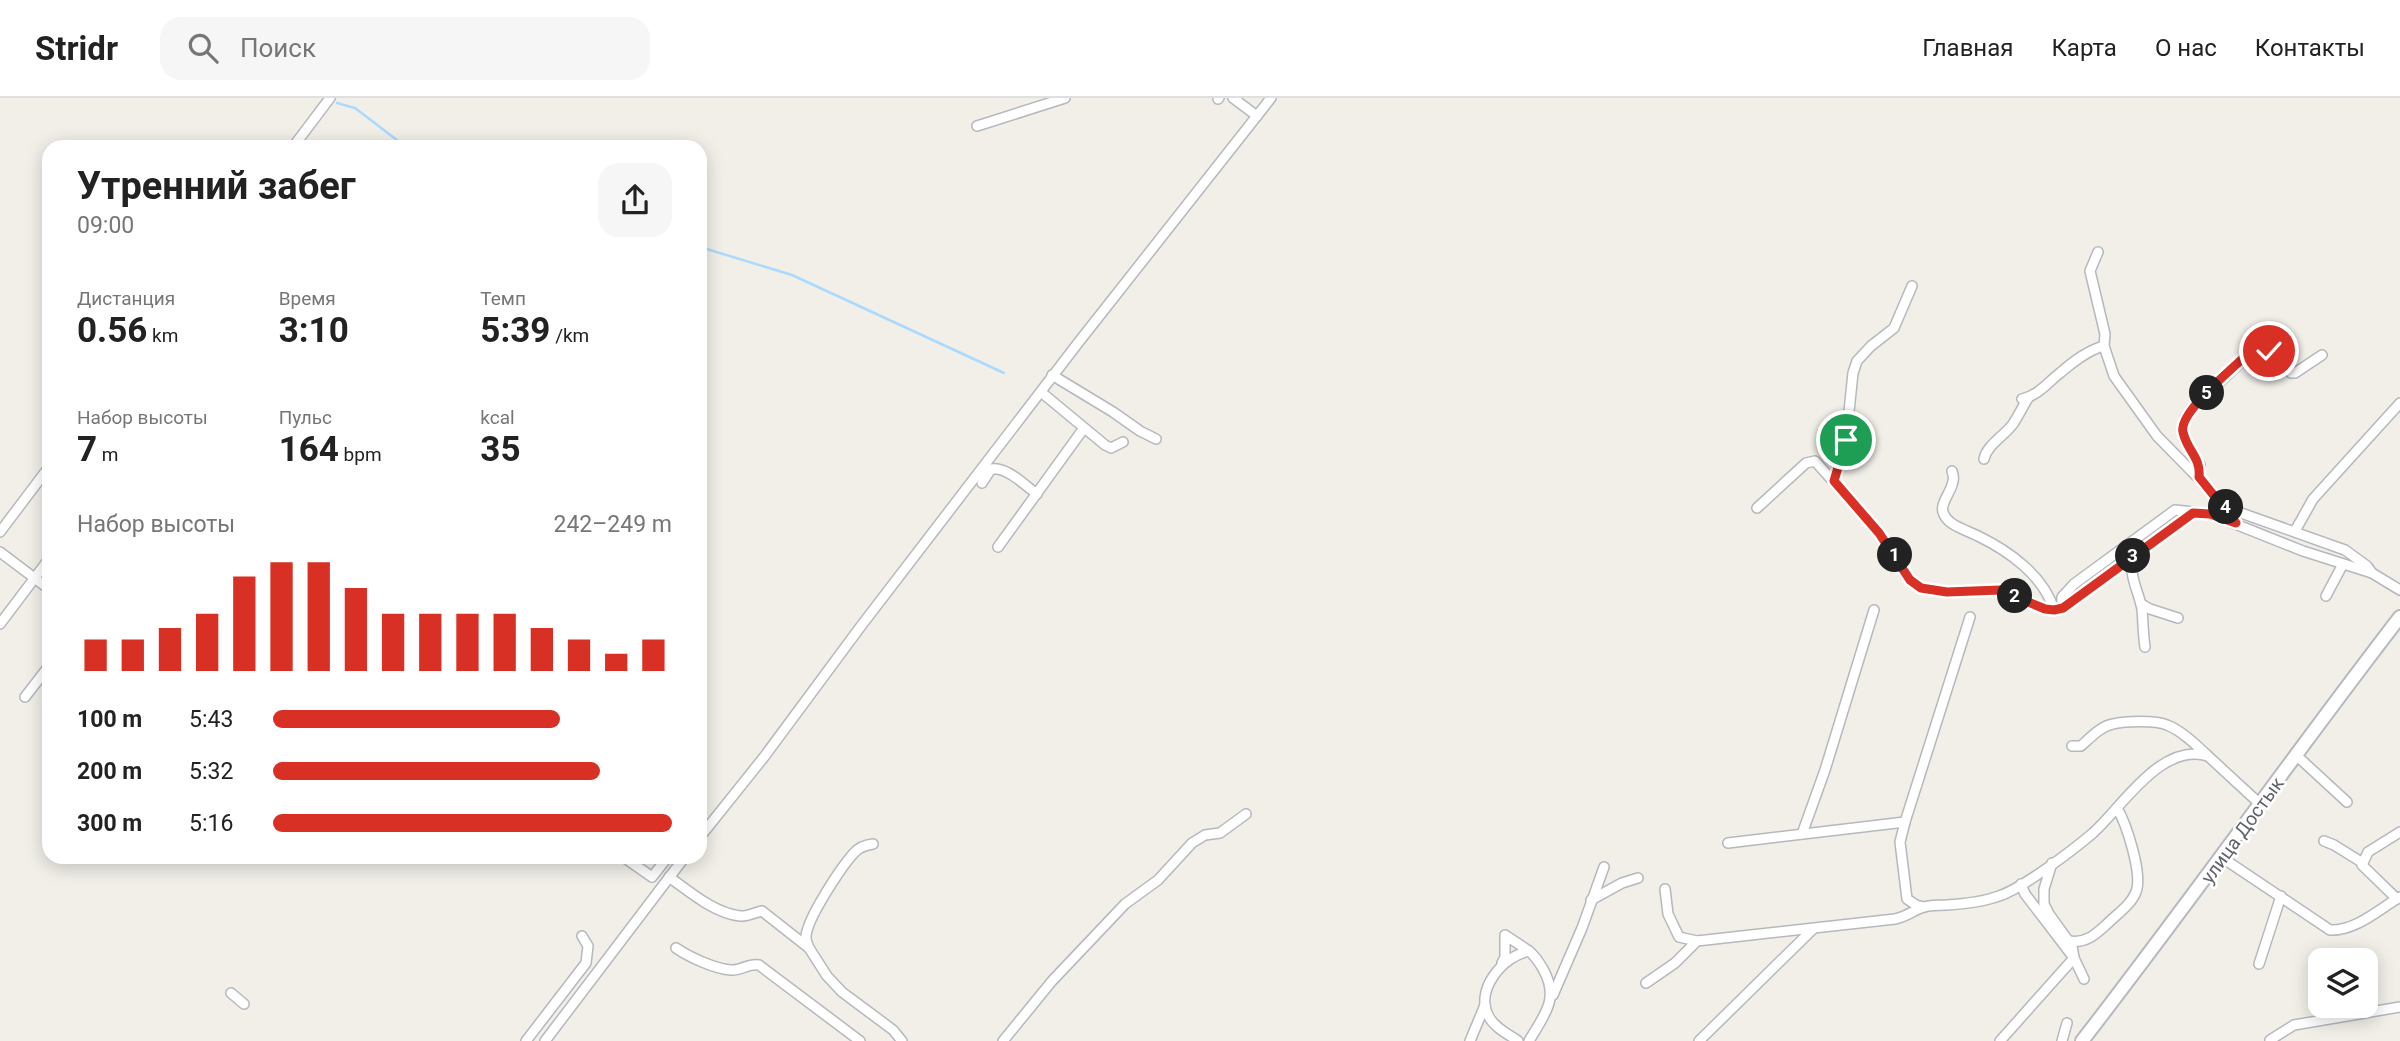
<!DOCTYPE html>
<html lang="ru">
<meta charset="utf-8">
<style>
body{margin:0;font-family:Roboto,sans-serif;background:#f6f6f6;color:#222;height:100vh;display:flex;flex-direction:column;font-size:26px;white-space:nowrap}
*{box-sizing:border-box;margin:0}
p{font-size:23px;color:#767676}
.icon{flex:none;width:38px;height:38px;fill:none;stroke:currentColor;stroke-width:2;stroke-linecap:round;stroke-linejoin:round}
.map{position:relative;flex:1;overflow:hidden}
.sheet{position:absolute;left:42px;top:42px;width:665px;height:724px;display:flex;flex-direction:column;background:#fff;border-radius:21px;box-shadow:0 4px 18px #0003}
.sheet>*{flex:none}
.buttons{position:absolute;left:2308px;top:850px;display:grid;gap:14px}
.buttons a{display:grid;place-items:center;width:70px;height:70px;border-radius:14px;background:#fff;box-shadow:0 4px 18px #0003;font-size:35px}
.pin{position:absolute;display:grid;place-items:center;width:60px;height:60px;color:#fff;margin:-30px;border:4px solid #fff;border-radius:50%;box-shadow:0 2px 7px #0007}
.km{position:absolute;width:35px;height:35px;margin:-18px;border-radius:50%;background:#222;color:#fff;font-size:19px;line-height:35px;text-align:center}
.round{display:grid;place-items:center;flex:none;width:74px;height:74px;border-radius:21px;background:#f6f6f6}
.overview{display:flex;align-items:center;justify-content:space-between;height:119px;padding:0 35px}
h1{font-size:38px;font-weight:700;line-height:52px}
.metrics{display:grid;grid-template-columns:repeat(3,1fr);gap:10px;height:119px;padding:7px 35px}
.metrics div{display:grid;align-content:center}
.metrics b{font-size:35px;font-weight:700}
.metrics small{font-size:19px;font-weight:400}
.metrics p{font-size:19px}
.chart{height:196px;padding:14px 35px}
.chart p{display:flex;justify-content:space-between}
.chart svg{width:100%;height:126px;margin-top:7px;stroke:#d93025;stroke-width:6}
ul{padding:0 35px;list-style:none;font-size:23px}
li{display:grid;grid-template-columns:112px 84px 1fr;align-items:center;height:52px}
li i{height:18px;border-radius:9px;background:#d93025}
header{display:flex;align-items:center;gap:42px;box-sizing:border-box;height:98px;padding:0 35px;background:#fff;border-bottom:2px solid #e0e0e0}
header strong{font-size:33px}
nav{display:flex;gap:38px;margin-inline-start:auto;font-size:24px}
.search{width:490px;height:63px;background:#f6f6f6;display:flex;align-items:center;gap:18px;box-sizing:border-box;padding:0 24px;border-radius:21px;color:#767676;font-size:26px}
.map>svg:first-child{display:block}
.lines{fill:none;stroke-linecap:round;stroke-linejoin:round}
.stream{stroke:#aadaff;stroke-width:2.5}
.street-casing{stroke:#b5b8bc;stroke-width:12}
.secondary-casing{stroke:#b6babf;stroke-width:16}
.street{stroke:#fff;stroke-width:9}
.secondary{stroke:#fff;stroke-width:12}
.route-casing{stroke:#fff;stroke-width:14}
.route{stroke:#d93025;stroke-width:9}
.labels{text-anchor:middle;stroke-width:5;stroke-linejoin:round;paint-order:stroke}
.street-label{font-size:19px;fill:#5f6368;stroke:#fff}
</style>
<header>
<strong>Stridr</strong>
<div class="search"><svg class="icon" aria-label="search" viewBox="0 0 24 24"><circle cx="10" cy="10" r="6"/><path d="M15 15l6 6"/></svg>Поиск</div>
<nav><a>Главная</a><a>Карта</a><a>О нас</a><a>Контакты</a></nav>
</header>
<div class="map">
<svg width="2400" height="943" viewBox="0 0 2400 943">
<rect width="100%" height="100%" fill="#f1efe8"/>
<g class="lines">
<!-- stream -->
<g class="stream">
<polyline points="337,5 355,10 406,49"/>
<polyline points="700,149 792,177 1004,275"/>
</g>
<defs>
<g id="street">
<polyline points="1233,0 1257,18"/>
<polyline points="1218,1 1219,0"/>
<polyline points="977,28 1065,0"/>
<polyline points="293,49 330,0"/>
<polyline points="2098,154 2090,173 2105,236 2104,248 2114,278 2157,338 2213,395 2236,425"/>
<polyline points="1052,277 1113,314 1140,333 1156,341"/>
<polyline points="1041,294 1105,347 1111,350 1123,344"/>
<path d="M2022 301C2039 297 2047 285 2060 275 2073 264 2088 252 2104 248"/>
<path d="M1984 361C1987 347 2004 338 2013 326 2019 317 2023 308 2028 300"/>
<path d="M1952 373C1953 376 1954 380 1953 383 1952 393 1940 405 1943 414 1947 428 1967 432 1978 438 2009 453 2044 478 2054 512"/>
<polyline points="2199,379 2200,367 2187,347 2182,331 2185,320 2191,311 2256,250 2269,253 2291,275 2295,275 2322,257"/>
<polyline points="1834,383 1846,342 1853,275 1857,263 1871,248 1894,230 1912,188"/>
<path d="M982 385 991 371C1008 369 1024 387 1037 396"/>
<polyline points="1757,410 1806,365 1815,363 1879,435 1910,482 1921,490 1947,494 2000,492 2045,511 2054,512 2062,510 2062,499 2074,486 2175,412 2210,416 2303,453 2372,475"/>
<polyline points="2227,410 2345,452 2367,468 2372,475 2400,492"/>
<polyline points="2295,433 2313,401 2400,305"/>
<polyline points="0,434 49,369"/>
<polyline points="998,449 1084,330"/>
<polyline points="0,454 49,491"/>
<polyline points="2326,498 2343,466"/>
<polyline points="2141,506 2150,511 2178,520"/>
<polyline points="2062,510 2134,458"/>
<polyline points="0,526 49,461"/>
<path d="M2145 549C2143 536 2143 523 2142 511 2139 494 2126 473 2135 457L2193 415"/>
<polyline points="25,599 49,568"/>
<path d="M2072 648H2081C2090 640 2101 628 2113 626 2125 623 2156 622 2167 627 2182 633 2195 646 2207 657"/>
<polyline points="2296,657 2347,704"/>
<polyline points="1802,736 1825,672 1874,512"/>
<polyline points="700,739 764,659 861,528 1078,245 1271,0"/>
<polyline points="2324,743 2334,747 2363,765"/>
<polyline points="1728,745 1905,724"/>
<path d="M2221 759 2330 832C2356 833 2379 811 2400 799"/>
<polyline points="625,760 652,779 667,760"/>
<polyline points="2052,765 2044,791 2044,806 2049,816 2072,848 2074,860 2084,881"/>
<path d="M669 779C690 794 714 815 740 818 748 819 755 814 762 813L809 850 827 878 842 894 893 932 902 943"/>
<polyline points="1665,791 1668,816 1679,839 1697,843"/>
<polyline points="2397,801 2362,767 2368,754 2400,734"/>
<polyline points="1591,802 1622,785 1638,780"/>
<polyline points="1924,809 1916,807 1907,801 1900,744 1905,724 1970,519"/>
<path d="M2069 843C2086 846 2096 836 2107 826 2117 816 2131 807 2136 794 2143 776 2126 725 2117 710"/>
<path d="M676 850C689 859 715 871 731 872 741 873 748 865 759 867L860 943"/>
<path d="M809 850C808 847 806 843 806 840 805 823 842 768 854 755 859 749 865 747 873 746"/>
<polyline points="1502,865 1505,859 1505,837 1529,853"/>
<polyline points="2259,866 2281,798"/>
<path d="M1646 885 1675 865 1697 843 1895 821C1906 819 1914 812 1924 809 1931 807 1939 807 1946 807 1963 806 1983 804 1999 798 2023 790 2073 752 2093 735 2123 708 2161 644 2208 658L2260 706"/>
<polyline points="231,895 244,906"/>
<polyline points="1553,897 1582,830 1604,769"/>
<polyline points="2270,942 2294,927 2400,909"/>
<polyline points="526,943 586,865 588,848 582,838"/>
<polyline points="545,943 684,760"/>
<polyline points="1003,943 1052,883 1125,806 1158,782 1192,745 1205,737 1220,735 1246,716"/>
<polyline points="1470,943 1485,907"/>
<path d="M1518 943C1508 936 1495 930 1489 919 1474 892 1503 858 1529 853 1535 858 1539 864 1543 871 1560 901 1544 917 1529 943"/>
<polyline points="1699,943 1813,831"/>
<polyline points="2000,943 2074,860 2025,796 2021,786"/>
<polyline points="2062,943 2067,925"/>
</g>
<path id="secondary" d="M2082 943C2190 804 2292 659 2400 519"/>
</defs>
<!-- street casing -->
<use href="#street" class="street-casing"/>
<!-- secondary casing -->
<use href="#secondary" class="secondary-casing"/>
<!-- street -->
<use href="#street" class="street"/>
<!-- secondary -->
<use href="#secondary" class="secondary"/>
</g>
<g class="lines">
<defs>
<path id="route" d="M1846 342 1834 383 1879 435 1910 482 1921 490 1947 494 2000 492 2045 511 2054 512 2063 510 2193 415 2210 416 2236 425 2199 379C2201 359 2187 353 2183 334 2178 314 2237 267 2252 252L2262 250 2269 253"/>
</defs>
<!-- route casing -->
<use href="#route" class="route-casing"/>
<!-- route -->
<use href="#route" class="route"/>
</g>
<g class="labels">
<!-- street labels -->
<g class="street-label">
<text transform="translate(2242 732) rotate(-54)" y="7">улица Достык</text>
</g>
</g>
</svg>
<div class="buttons">
<a><svg class="icon" aria-label="layers" viewBox="0 0 24 24"><path d="M12 4l9 5-9 5-9-5zM3 14l9 5 9-5"/></svg></a>
</div>
<div class="pin" style="left:1846px;top:342px;background:#1e9e55"><svg class="icon" aria-label="arrive" viewBox="0 0 24 24"><path d="M6 21V4h12l-3 4 3 4H6"/></svg></div>
<div class="pin" style="left:2269px;top:253px;background:#d93025"><svg class="icon" aria-label="check" viewBox="0 0 24 24"><path d="M5 12l5 5 9-10"/></svg></div>
<b class="km" style="left:1895px;top:457px">1</b>
<b class="km" style="left:2015px;top:498px">2</b>
<b class="km" style="left:2133px;top:458px">3</b>
<b class="km" style="left:2226px;top:409px">4</b>
<b class="km" style="left:2207px;top:295px">5</b>
<section class="sheet">
<div class="overview"><div><h1>Утренний забег</h1><p>09:00</p></div><a class="round"><svg class="icon" aria-label="share" viewBox="0 0 24 24"><path d="M12 15V3M7 8l5-5 5 5M5 13v7h14v-7"/></svg></a></div>
<div class="metrics">
<div><p>Дистанция</p><b>0.56<small> km</small></b></div>
<div><p>Время</p><b>3:10</b></div>
<div><p>Темп</p><b>5:39<small> /km</small></b></div>
</div>
<div class="metrics">
<div><p>Набор высоты</p><b>7<small> m</small></b></div>
<div><p>Пульс</p><b>164<small> bpm</small></b></div>
<div><p>kcal</p><b>35</b></div>
</div>
<div class="chart"><p><span>Набор высоты</span>242–249 m</p>
<svg viewBox="0 0 160 44" preserveAspectRatio="none"><path d="M5 44V33M15 44V33M25 44V29M35 44V24M45 44V11M55 44V6M65 44V6M75 44V15M85 44V24M95 44V24M105 44V24M115 44V24M125 44V29M135 44V33M145 44V38M155 44V33"/></svg>
</div>
<ul>
<li><b>100 m</b>5:43<i style="width:72%"></i></li>
<li><b>200 m</b>5:32<i style="width:82%"></i></li>
<li><b>300 m</b>5:16<i style="width:100%"></i></li>
</ul>
</section>
</div>
